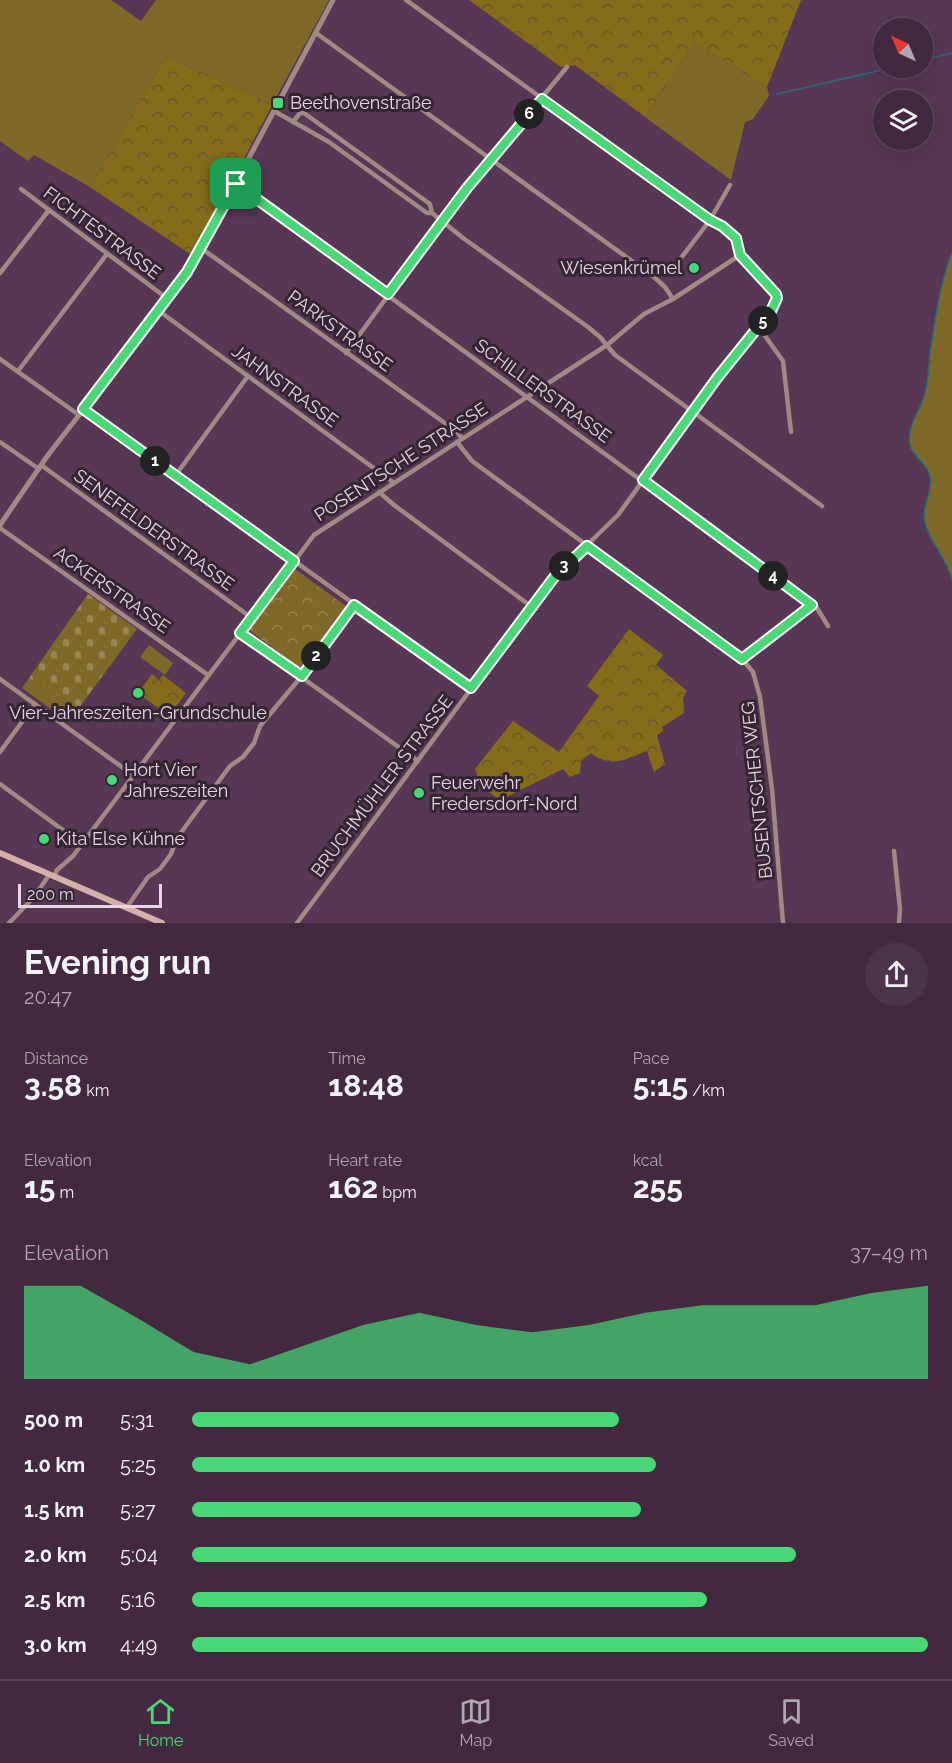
<!DOCTYPE html>
<meta charset="utf-8">
<style>
body{margin:0;font-family:Raleway,sans-serif;background:#4c354a;color:#f1f3f6;height:100vh;display:flex;flex-direction:column;font-size:22px;white-space:nowrap}
*{box-sizing:border-box;margin:0}
p{font-size:20px;color:#aea6b0}
.icon{flex:none;width:33px;height:33px;fill:none;stroke:currentColor;stroke-width:2;stroke-linecap:round;stroke-linejoin:round}
.map{position:relative;height:923px;overflow:hidden}
.details{display:flex;flex-direction:column;background:#42293f;flex:1}
.details>*{flex:none}
.needle{width:39px;rotate:316deg}
.controls{position:absolute;left:873px;top:18px;display:grid;gap:12px}
.controls a{display:grid;place-items:center;width:60px;height:60px;border-radius:50%;background:#42293f;box-shadow:0 6px 24px #0002,0 0 0 2px #5a4559;font-size:30px}
.scale{position:absolute;left:18px;bottom:15px;width:144px;box-sizing:border-box;padding-left:6px;border:3px solid #e8d4e5;border-top:0;font-size:16px;line-height:21px;white-space:nowrap;color:#e8d4e5;-webkit-text-stroke:4px #342532;paint-order:stroke}
.pin{position:absolute;display:grid;place-items:center;width:51px;height:51px;color:#fff;margin:-26px;border-radius:12px;box-shadow:0 3px 9px #0006}
.km{position:absolute;width:30px;height:30px;margin:-15px;border-radius:50%;background:#222;color:#fff;font-size:16px;line-height:30px;text-align:center}
.round{display:grid;place-items:center;flex:none;width:63px;height:63px;border-radius:32px;background:#4c354a}
.overview{display:flex;align-items:center;justify-content:space-between;height:102px;padding:0 24px}
h1{font-size:33px;font-weight:700;line-height:45px}
.metrics{display:grid;grid-template-columns:repeat(3,1fr);gap:9px;height:102px;padding:6px 24px}
.metrics div{display:grid;align-content:center}
.metrics b{font-size:30px;font-weight:700}
.metrics small{font-size:16px;font-weight:400}
.metrics p{font-size:16px}
.chart{height:168px;padding:12px 24px}
.chart p{display:flex;justify-content:space-between}
.chart svg{width:100%;height:108px;margin-top:6px;fill:#49d778;opacity:.7}
ul{padding:0 24px;list-style:none;font-size:20px}
li{display:grid;grid-template-columns:96px 72px 1fr;align-items:center;height:45px}
li i{height:15px;border-radius:8px;background:#49d778}
.dock{display:flex;justify-content:space-around;align-items:center;height:84px;border-top:2px solid #5a4559;background:#42293f;font-size:16px;color:#aea6b0}
.dock a{display:grid;justify-items:center;gap:3px}
.dock .selected{color:#49d778}
.map>svg:first-child{display:block}
.green{fill:#7e6929}
.forest{fill:url(#forest-crowns)}
.cemetery{fill:url(#cemetery-stones)}
.park{fill:url(#park-crowns)}
.lines{fill:none;stroke-linecap:round;stroke-linejoin:round}
.stream{stroke:#226e7b;stroke-width:1.5}
.minor{stroke:#a18a85;stroke-width:4.5}
.tertiary{stroke:#a18a85;stroke-width:5}
.secondary{stroke:#d4b0a9;stroke-width:6}
.route-casing{stroke:#fff;stroke-width:12}
.route{stroke:#49d778;stroke-width:8}
.poi-dot{fill:#49d778;stroke:#342532;stroke-width:2}
.labels{text-anchor:middle;stroke-width:6;stroke-linejoin:round;paint-order:stroke}
.poi-label{font-size:18px;fill:#e8d4e5;stroke:#342532;text-anchor:start}
.street-label{font-size:18px;fill:#e8d4e5;stroke:#342532}
</style>
<div class="map">
<svg width="952" height="923" viewBox="0 0 952 923">
<defs>
<pattern id="forest-crowns" width="20" height="18" patternUnits="userSpaceOnUse" patternTransform="scale(1.5)"><rect width="20" height="18" fill="#846c1b"/><path d="M2 6a3 3 0 1 1 6 0M12 15a3 3 0 1 1 6 0" fill="none" stroke="#68582e"/></pattern>
<pattern id="cemetery-stones" width="16" height="16" patternUnits="userSpaceOnUse" patternTransform="scale(1.5)"><rect width="16" height="16" fill="#7e6929"/><path d="M2 7V4a2 2 0 0 1 4 0v3zM10 15v-3a2 2 0 0 1 4 0v3z" fill="#968452"/></pattern>
<pattern id="park-crowns" width="20" height="18" patternUnits="userSpaceOnUse" patternTransform="scale(1.5)"><rect width="20" height="18" fill="#7e6929"/><path d="M2 6a3 3 0 1 1 6 0M12 15a3 3 0 1 1 6 0" fill="none" stroke="#968452"/></pattern>
</defs>
<rect width="100%" height="100%" fill="#583754"/>
<!-- green -->
<g class="green">
<polygon points="0,0 111,0 141,21 156,0 329,0 272,105 166,56 90,187 34,155 28,161 0,141"/>
<polygon points="694,43 767,87 769,96 753,119 745,122 731,180 645,117"/>
<path d="M952 253V579C947 557 926 539 924 516 924 503 933 489 930 476 927 463 913 457 910 445 907 427 918 414 924 397 929 382 928 364 931 347 936 316 940 283 952 253Z"/>
<polygon points="149,645 173,663 165,675 140,657"/>
<polygon points="29,678 76,712 68,721 22,688"/>
</g>
<!-- forest -->
<g class="forest">
<polygon points="469,0 801,0 767,87 694,43 645,117 575,65 561,67"/>
<polygon points="166,56 272,105 193,256 90,187"/>
<path d="M629 629 663 655 656 665 687 691 683 698 684 713 662 727 663 731 657 735 665 764 654 772 647 751C625 759 612 769 591 753L581 761 580 773 570 777 563 769 500 800 482 787 475 769 513 721 559 752 599 696 587 686Z"/>
<polygon points="152,674 159,680 163,675 186,693 169,716 138,693"/>
</g>
<!-- cemetery -->
<polygon class="cemetery" points="88,594 137,629 76,712 29,678"/>
<!-- park -->
<polygon class="park" points="295,569 346,606 300,668 249,630"/>
<g class="lines">
<!-- stream -->
<g class="stream">
<polyline points="922,60 952,53"/>
<polyline points="777,94 891,68"/>
<path d="M952 253C940 283 936 316 931 347 928 364 929 382 924 397 918 414 907 427 910 445 913 457 927 463 930 476 933 489 924 503 924 516 926 539 947 557 952 579"/>
</g>
<!-- minor -->
<g class="minor">
<polyline points="316,33 654,277 665,287 673,299"/>
<polyline points="274,111 329,142 427,213 432,213 463,238 588,327 600,337 615,355 822,506"/>
<polyline points="293,122 300,113 304,113 430,204 432,213"/>
<polyline points="235,184 812,605 817,608 828,626"/>
<polyline points="21,189 168,299"/>
<polyline points="201,248 456,431 462,438"/>
<polyline points="681,258 710,220 730,185"/>
<polyline points="0,273 49,210"/>
<polyline points="159,311 394,483"/>
<polyline points="758,326 783,361 791,432"/>
<polyline points="346,353 467,188 567,67"/>
<polyline points="0,359 79,415"/>
<polyline points="18,371 107,254"/>
<polyline points="83,409 471,688"/>
<polyline points="0,442 39,469"/>
<polyline points="457,442 472,461 742,659 753,672 760,697 772,789 783,923"/>
<polyline points="41,465 252,618"/>
<polyline points="175,476 248,376"/>
<polyline points="379,492 394,505 532,607"/>
<polyline points="0,528 208,675"/>
<polyline points="240,633 418,761"/>
<polyline points="742,659 812,605"/>
<polyline points="0,679 133,775"/>
<polyline points="0,752 35,704"/>
<polyline points="0,784 82,844"/>
<polyline points="894,851 900,909 899,923"/>
<polyline points="54,877 57,870 73,856 314,535 607,345 644,314 673,299 740,255"/>
<polyline points="127,907 148,877 160,869 171,854 177,838 230,766 243,757 254,743 260,726 305,672 354,605"/>
<polyline points="9,923 34,897 49,875"/>
<polyline points="297,923 555,576 618,515 717,378 771,311 777,298 776,294 740,255 736,238 722,227 710,220 406,0"/>
</g>
<!-- tertiary -->
<polyline class="tertiary" points="0,525 48,455 135,343 193,263 333,0"/>
<!-- secondary -->
<polyline class="secondary" points="0,853 162,923"/>
</g>
<g class="lines">
<defs>
<polygon id="route" points="542,99 710,220 722,226 736,238 740,255 776,294 777,298 771,311 717,378 643,480 812,605 742,659 587,546 555,576 471,688 354,605 302,676 240,633 294,561 83,409 187,272 236,184 388,294 467,188"/>
</defs>
<!-- route casing -->
<use href="#route" class="route-casing"/>
<!-- route -->
<use href="#route" class="route"/>
</g>
<!-- markers -->
<g class="poi-dot">
<rect x="272" y="97" width="12" height="12" rx="3"/>
<circle cx="694" cy="268" r="6"/>
<circle cx="138" cy="693" r="6"/>
<circle cx="112" cy="780" r="6"/>
<circle cx="419" cy="793" r="6"/>
<circle cx="44" cy="839" r="6"/>
</g>
<g class="labels">
<!-- poi labels -->
<g class="poi-label">
<text x="290" y="109">Beethovenstraße</text>
<text x="682" y="274" text-anchor="end">Wiesenkrümel</text>
<text x="138" y="719" text-anchor="middle">Vier-Jahreszeiten-Grundschule</text>
<text x="124" y="776">Hort Vier<tspan x="124" dy="21">Jahreszeiten</tspan></text>
<text x="431" y="789">Feuerwehr<tspan x="431" dy="21">Fredersdorf-Nord</tspan></text>
<text x="56" y="845">Kita Else Kühne</text>
</g>
<!-- street labels -->
<g class="street-label">
<text transform="translate(102 233) rotate(37)" y="6">FICHTESTRASSE</text>
<text transform="translate(340 331) rotate(36)" y="6">PARKSTRASSE</text>
<text transform="translate(285 386) rotate(36)" y="6">JAHNSTRASSE</text>
<text transform="translate(543 391) rotate(36)" y="6">SCHILLERSTRASSE</text>
<text transform="translate(401 462) rotate(-33)" y="6">POSENTSCHE STRASSE</text>
<text transform="translate(154 530) rotate(36)" y="6">SENEFELDERSTRASSE</text>
<text transform="translate(112 590) rotate(35)" y="6">ACKERSTRASSE</text>
<text transform="translate(382 786) rotate(-53)" y="6">BRUCHMÜHLER STRASSE</text>
<text transform="translate(757 790) rotate(-96)" y="6">BUSENTSCHER WEG</text>
</g>
</g>
</svg>
<div class="controls">
<a><svg class="needle" viewBox="-14 -14 28 28"><path d="M0-13l5 13h-10z" fill="#e53935"/><path d="M0 13l5-13h-10z" fill="#aea6b0"/></svg></a>
<a><svg class="icon" aria-label="layers" viewBox="0 0 24 24"><path d="M12 4l9 5-9 5-9-5zM3 14l9 5 9-5"/></svg></a>
</div>
<div class="scale">200 m</div>
<div class="pin" style="left:236px;top:184px;background:#1e9e55"><svg class="icon" aria-label="arrive" viewBox="0 0 24 24"><path d="M6 21V4h12l-3 4 3 4H6"/></svg></div>
<b class="km" style="left:155px;top:461px">1</b>
<b class="km" style="left:316px;top:656px">2</b>
<b class="km" style="left:564px;top:566px">3</b>
<b class="km" style="left:773px;top:576px">4</b>
<b class="km" style="left:763px;top:321px">5</b>
<b class="km" style="left:529px;top:114px">6</b>
</div>
<section class="details">
<div class="overview"><div><h1>Evening run</h1><p>20:47</p></div><a class="round"><svg class="icon" aria-label="share" viewBox="0 0 24 24"><path d="M12 15V3M7 8l5-5 5 5M5 13v7h14v-7"/></svg></a></div>
<div class="metrics">
<div><p>Distance</p><b>3.58<small> km</small></b></div>
<div><p>Time</p><b>18:48</b></div>
<div><p>Pace</p><b>5:15<small> /km</small></b></div>
</div>
<div class="metrics">
<div><p>Elevation</p><b>15<small> m</small></b></div>
<div><p>Heart rate</p><b>162<small> bpm</small></b></div>
<div><p>kcal</p><b>255</b></div>
</div>
<div class="chart"><p><span>Elevation</span>37–49 m</p>
<svg viewBox="0 0 160 44" preserveAspectRatio="none"><path d="M0 44V6L10 6L20 19L30 33L40 38L50 30L60 22L70 17L80 22L90 25L100 22L110 17L120 14L130 14L140 14L150 9L160 6V44z"/></svg>
</div>
<ul>
<li><b>500 m</b>5:31<i style="width:58%"></i></li>
<li><b>1.0 km</b>5:25<i style="width:63%"></i></li>
<li><b>1.5 km</b>5:27<i style="width:61%"></i></li>
<li><b>2.0 km</b>5:04<i style="width:82%"></i></li>
<li><b>2.5 km</b>5:16<i style="width:70%"></i></li>
<li><b>3.0 km</b>4:49<i style="width:100%"></i></li>
</ul>
</section>
<nav class="dock">
<a class="selected"><svg class="icon" aria-label="home" viewBox="0 0 24 24"><path d="M3 11l9-7 9 7M6 9v11h12V9"/></svg>Home</a>
<a><svg class="icon" aria-label="map" viewBox="0 0 24 24"><path d="M3 6l6-2 6 2 6-2v14l-6 2-6-2-6 2zM9 4v14M15 6v14"/></svg>Map</a>
<a><svg class="icon" aria-label="saved" viewBox="0 0 24 24"><path d="M7 4h10v16l-5-4-5 4z"/></svg>Saved</a>
</nav>
